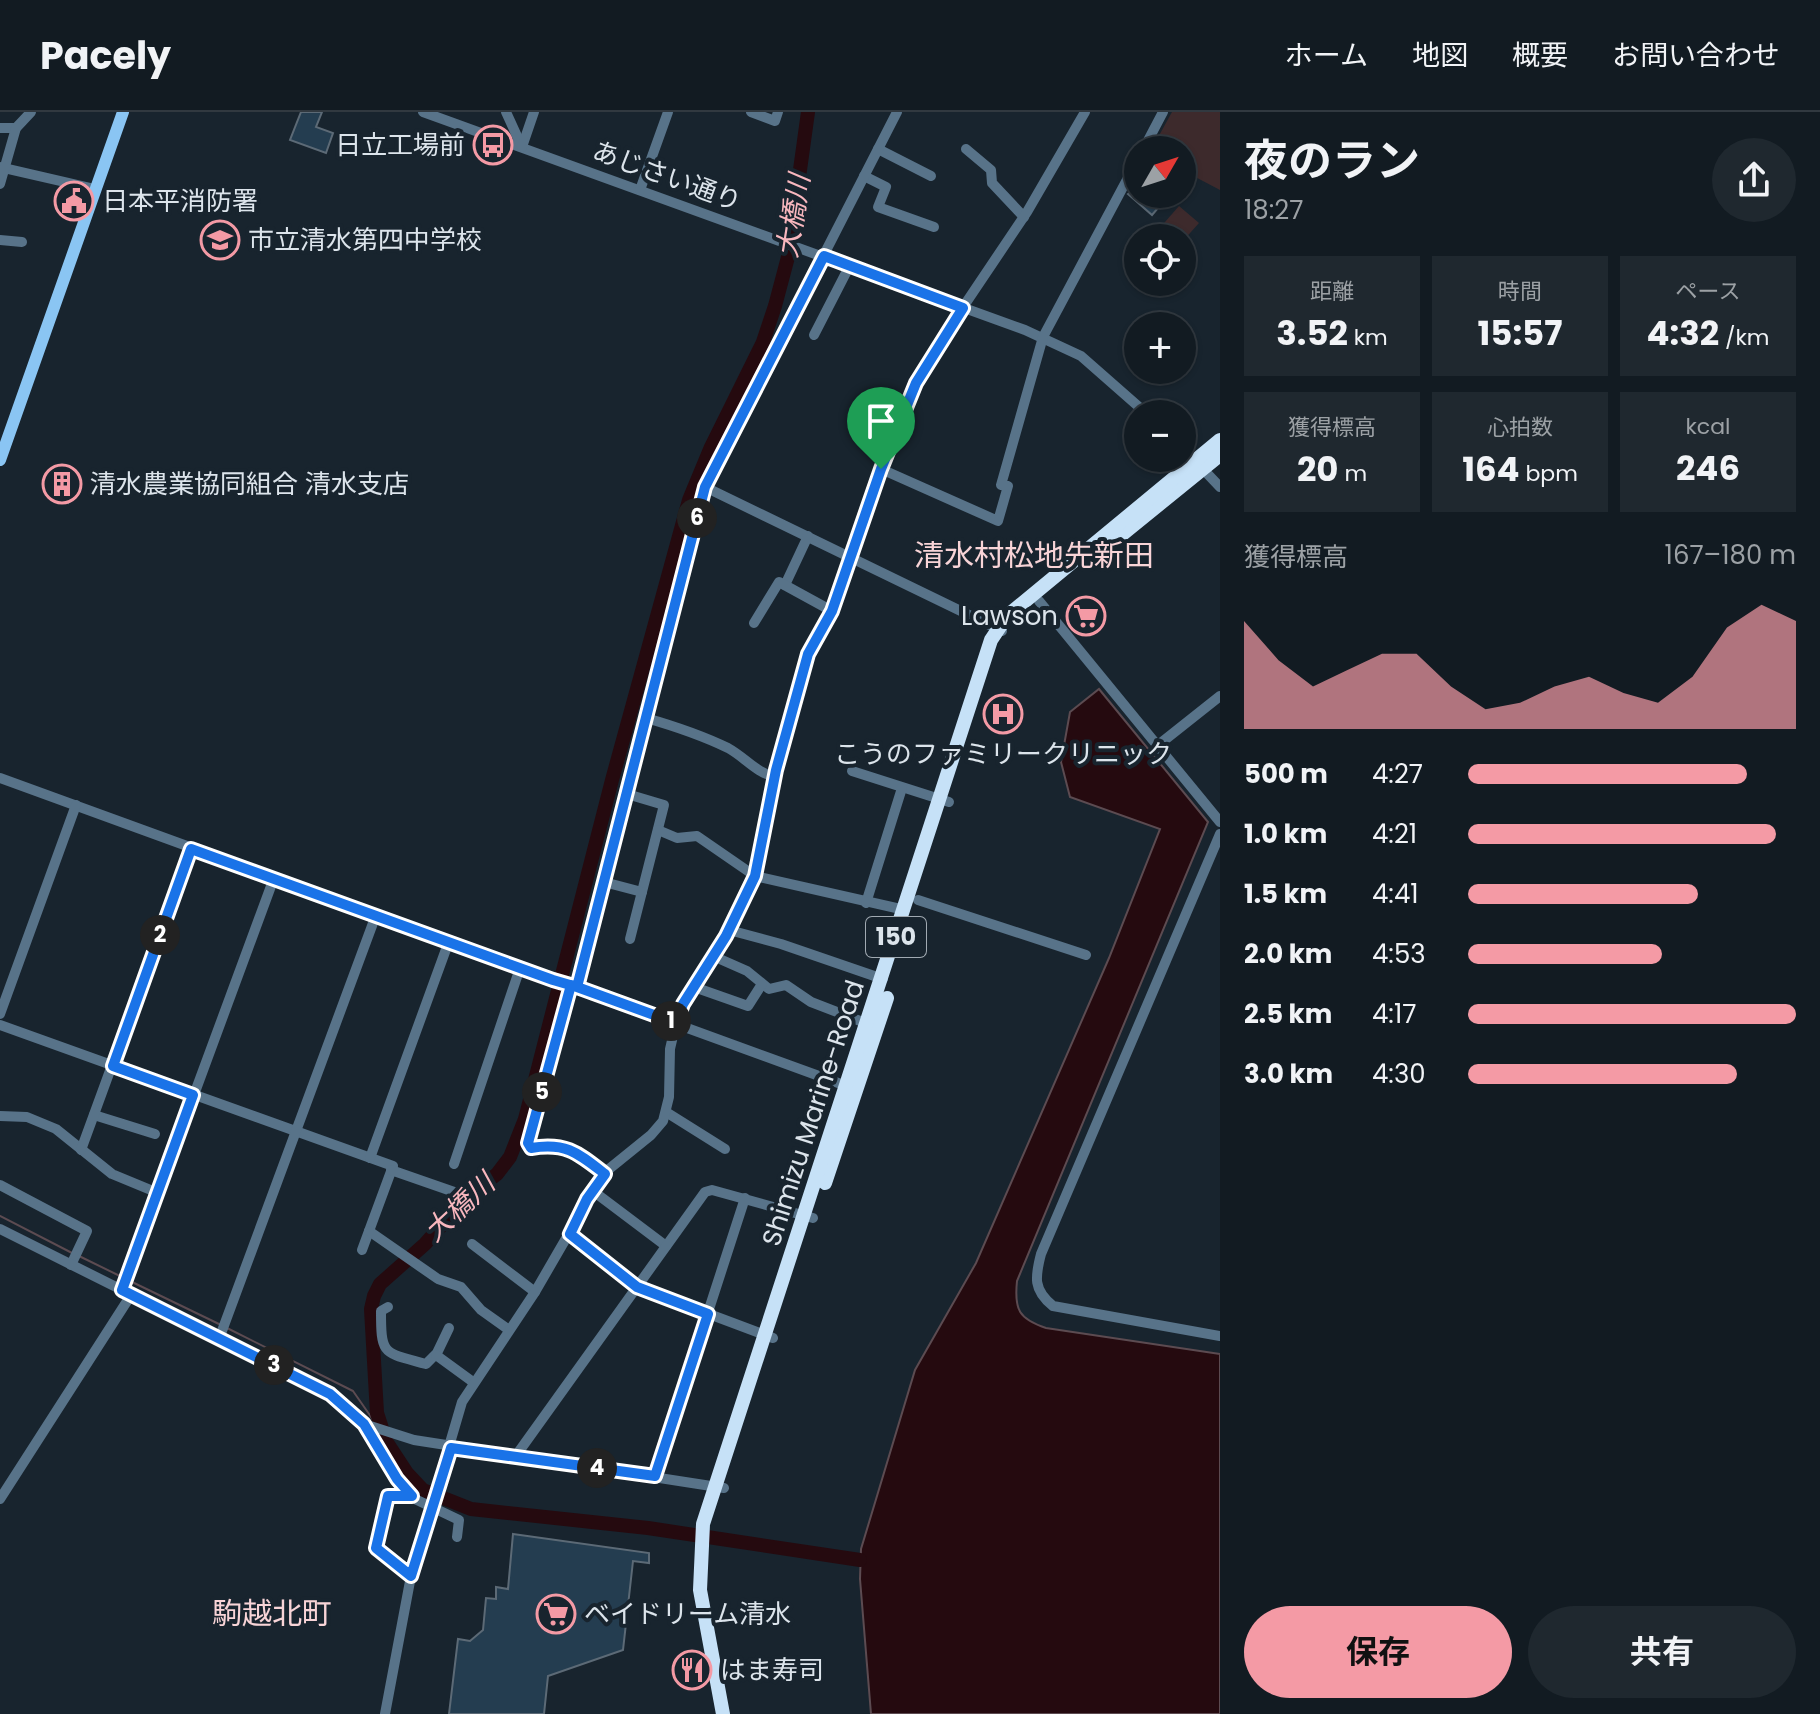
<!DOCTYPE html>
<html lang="ja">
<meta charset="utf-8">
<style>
body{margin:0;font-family:Poppins,"Noto Sans JP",sans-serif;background:#1f282f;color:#f1f3f6;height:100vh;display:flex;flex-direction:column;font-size:30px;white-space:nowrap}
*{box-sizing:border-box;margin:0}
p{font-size:26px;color:#9ca1a5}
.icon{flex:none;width:44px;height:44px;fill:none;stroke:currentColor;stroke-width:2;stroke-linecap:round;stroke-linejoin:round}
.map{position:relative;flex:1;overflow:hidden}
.panel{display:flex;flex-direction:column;background:#121b22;width:600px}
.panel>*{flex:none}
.needle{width:52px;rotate:51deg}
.fabs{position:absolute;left:1124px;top:24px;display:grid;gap:16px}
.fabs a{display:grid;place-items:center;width:72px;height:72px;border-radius:50%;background:#121b22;box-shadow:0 2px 6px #0004,0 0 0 2px #313940;font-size:40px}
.pin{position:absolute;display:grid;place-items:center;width:68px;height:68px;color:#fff;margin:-82px -34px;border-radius:50% 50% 50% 0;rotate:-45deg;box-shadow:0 0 8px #0007}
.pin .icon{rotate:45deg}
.km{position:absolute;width:40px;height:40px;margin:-20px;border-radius:50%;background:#222;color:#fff;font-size:22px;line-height:40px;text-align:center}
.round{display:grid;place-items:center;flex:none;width:84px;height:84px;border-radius:42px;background:#1f282f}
.head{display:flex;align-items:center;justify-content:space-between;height:136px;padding:0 24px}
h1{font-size:44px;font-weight:700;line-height:60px}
.metrics{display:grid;grid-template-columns:repeat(3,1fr);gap:12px;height:136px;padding:8px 24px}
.metrics div{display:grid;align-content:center;border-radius:0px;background:#1f282f;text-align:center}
.metrics b{font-size:34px;font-weight:700}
.metrics small{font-size:22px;font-weight:400}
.metrics p{font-size:22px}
.chart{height:224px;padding:16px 24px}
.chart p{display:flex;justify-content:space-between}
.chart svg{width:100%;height:144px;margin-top:8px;fill:#f49aa5;opacity:.7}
.action{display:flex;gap:16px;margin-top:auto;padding:16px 24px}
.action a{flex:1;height:92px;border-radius:48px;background:#f49aa5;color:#111;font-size:32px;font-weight:700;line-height:92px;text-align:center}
.action a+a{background:#1f282f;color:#f1f3f6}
ul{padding:0 24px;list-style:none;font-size:26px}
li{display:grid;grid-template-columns:128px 96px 1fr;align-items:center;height:60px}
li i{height:20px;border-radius:10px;background:#f49aa5}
header{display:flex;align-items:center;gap:48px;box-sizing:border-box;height:112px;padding:0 40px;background:#121b22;border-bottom:2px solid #313940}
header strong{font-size:38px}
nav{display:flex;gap:44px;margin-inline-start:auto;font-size:28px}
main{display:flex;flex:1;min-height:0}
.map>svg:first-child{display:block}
.green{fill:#3d2a2c}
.water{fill:#250a0f;stroke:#5c4b51;stroke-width:2}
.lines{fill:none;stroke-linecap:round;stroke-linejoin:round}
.stream{stroke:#5c4b51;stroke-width:2}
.river{stroke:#250a0f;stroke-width:14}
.building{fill:#243d50;stroke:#5c6a76;stroke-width:2}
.minor{stroke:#587389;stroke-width:10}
.major{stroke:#8ac5f3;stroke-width:12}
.highway{stroke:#c6e1f7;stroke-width:14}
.route-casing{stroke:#fff;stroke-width:16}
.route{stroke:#1a73e8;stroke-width:10}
.labels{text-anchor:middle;stroke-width:8;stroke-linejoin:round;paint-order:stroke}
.shield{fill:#18242e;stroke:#a1aab2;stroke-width:2}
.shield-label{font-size:24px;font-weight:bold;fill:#dce4eb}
.poi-label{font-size:26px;fill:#dce4eb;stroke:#18242e;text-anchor:start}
.street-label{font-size:26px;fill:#dce4eb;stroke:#18242e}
.water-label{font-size:28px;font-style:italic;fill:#f8b7be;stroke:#18242e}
.quarter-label{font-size:30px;fill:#f8d4d7;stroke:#18242e}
</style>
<header>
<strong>Pacely</strong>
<nav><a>ホーム</a><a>地図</a><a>概要</a><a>お問い合わせ</a></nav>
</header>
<main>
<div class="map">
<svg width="1220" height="1602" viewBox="0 0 1220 1602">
<rect width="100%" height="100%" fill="#18242e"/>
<!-- green -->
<g class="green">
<polygon points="1172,0 1220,0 1220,78 1182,58 1182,38 1151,38"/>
<polygon points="1179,94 1199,111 1182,130 1182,126 1151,126"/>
</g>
<!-- water -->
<path class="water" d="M1099 577 1208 710 1017 1169C1014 1198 1019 1207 1046 1216L1220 1242V1602H871L860 1467 861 1437 915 1258 976 1151 1109 846 1160 717 1070 685 1061 650 1070 600Z"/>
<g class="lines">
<!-- stream -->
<g class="stream">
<polyline points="0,1104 74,1142"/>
<polyline points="79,1144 124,1166"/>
<polyline points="130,1169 221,1213"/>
<polyline points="227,1216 353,1279 376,1312"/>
</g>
<!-- river -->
<polyline class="river" points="808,0 788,145 775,194 763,230 711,335 689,388 612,668 525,1007 510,1045 497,1062 465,1087 425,1132 380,1172 374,1184 371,1197 377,1301 386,1329 407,1361 423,1378 471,1397 648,1416 860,1448"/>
</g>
<!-- building -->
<g class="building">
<polygon points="301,0 322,0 316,15 333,21 326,41 290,28"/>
<polygon points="1138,74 1138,82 1170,82 1152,103 1128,82"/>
<polygon points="56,354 78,362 68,391 46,383"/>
<polygon points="513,1422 649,1441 649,1451 633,1449 623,1538 548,1564 544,1602 449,1602 458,1527 470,1529 483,1518 486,1486 496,1487 496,1475 508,1477"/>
</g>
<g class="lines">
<!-- minor -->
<g class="minor">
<polyline points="423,0 1025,218 1081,244 1147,302"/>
<polyline points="506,0 522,35"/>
<polyline points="751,0 775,9 778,0"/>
<polyline points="0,16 16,16"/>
<polyline points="522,35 534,0"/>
<polyline points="878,37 931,64"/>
<polyline points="966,37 991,58 992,71 1024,105"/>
<polyline points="1143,38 1163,0"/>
<polyline points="0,55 95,77"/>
<polyline points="864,64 886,75 878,95 934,115"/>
<polyline points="0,72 16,16 31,0"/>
<polyline points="640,78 668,0"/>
<polyline points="0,128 22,130"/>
<polyline points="814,223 850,153"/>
<polyline points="1182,335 1220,375"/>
<polyline points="881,357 998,409 1008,374 1001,373 1043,225 1138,47"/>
<polyline points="705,375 1002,519"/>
<polyline points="785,473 808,424"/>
<polyline points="1039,489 1220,710"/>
<polyline points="754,511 779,470 832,499"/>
<path d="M646 606C674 614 701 623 728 636 746 646 755 660 775 665"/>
<polyline points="1157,634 1220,584"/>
<polyline points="852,659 949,690"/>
<polyline points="0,666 852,976"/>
<polyline points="627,682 664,693 630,827"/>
<polyline points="658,718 677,726 697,724 755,764 905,798"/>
<path d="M1220 722 1041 1142C1035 1165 1033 1178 1053 1194L1220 1224"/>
<polyline points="604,770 642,780"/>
<polyline points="918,788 1086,843"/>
<polyline points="866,791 902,676"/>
<polyline points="729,818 781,832 883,867"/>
<polyline points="713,844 747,859 769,877 786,873 811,890 868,912"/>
<path d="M571 873 528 1031 531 1036C566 1029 578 1041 605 1062"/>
<polyline points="577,875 705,375 897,0"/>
<polyline points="694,875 748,894 762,872"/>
<polyline points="0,902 76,693"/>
<polyline points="0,913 393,1054 362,1138"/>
<polyline points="666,1000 725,1037"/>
<polyline points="94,1003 155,1022"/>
<polyline points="0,1004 27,1005 56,1017 112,1062 158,1081"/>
<polyline points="81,1038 191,737"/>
<polyline points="370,1046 449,829"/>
<polyline points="454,1052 520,856"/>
<polyline points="391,1058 460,1082"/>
<polyline points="0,1073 87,1119 71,1153"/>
<polyline points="593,1079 666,1134"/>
<polyline points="0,1117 330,1282 364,1312 414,1328 724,1376"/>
<polyline points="369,1119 438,1167 461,1175 481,1198 509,1218"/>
<polyline points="570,1122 637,1175 773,1226"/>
<polyline points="472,1132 535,1180"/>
<polyline points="122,1178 274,766"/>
<path d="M388 1195 381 1199C381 1244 383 1240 426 1252L437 1241 449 1216"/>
<polyline points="219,1227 376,803"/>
<polyline points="436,1243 473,1270"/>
<polyline points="365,1314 407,1380 417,1388 459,1408 457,1425"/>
<polyline points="515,1345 705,1080 712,1078 813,1106"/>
<polyline points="655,1364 745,1086"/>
<polyline points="0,1387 131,1183"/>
<polyline points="411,1464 376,1436 388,1384 412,1384"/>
<polyline points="385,1602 411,1464 462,1290 535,1180 597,1073 609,1057 651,1023 663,1009 669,985 670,937 676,911 683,892 726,824 755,764 776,658 808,542 832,499 881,357 916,271 945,222 1027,100 1085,0"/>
</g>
<!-- major -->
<polyline class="major" points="0,348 123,0"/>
<!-- highway -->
<g class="highway">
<polyline points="1093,446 1220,343"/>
<polyline points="825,1071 887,886"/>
<polyline points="723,1602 700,1478 703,1412 991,528 1007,504 1220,328"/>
</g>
</g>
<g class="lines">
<defs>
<path id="route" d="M881 357 832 499 808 542 776 658 755 764 726 824 683 892 676 911 577 875 553 868 191 737 113 954 193 983 122 1178 330 1282 364 1312 397 1367 412 1384H388L376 1436 411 1464 451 1336 655 1364 708 1202 637 1175 570 1122 587 1087 605 1062C578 1041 566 1030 531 1036L528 1031 571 873 577 875 705 375 824 144 963 196 916 271 881 357"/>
</defs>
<!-- route casing -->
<use href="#route" class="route-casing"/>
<!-- route -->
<use href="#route" class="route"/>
</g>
<!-- icons -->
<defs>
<symbol id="bus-ring" viewBox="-11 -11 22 22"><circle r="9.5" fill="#18242e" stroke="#f49aa5" stroke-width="1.5"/><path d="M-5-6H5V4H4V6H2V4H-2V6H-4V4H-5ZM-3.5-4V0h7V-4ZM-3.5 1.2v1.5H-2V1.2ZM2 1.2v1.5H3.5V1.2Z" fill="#f49aa5"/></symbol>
<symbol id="civic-ring" viewBox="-11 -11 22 22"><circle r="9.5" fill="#18242e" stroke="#f49aa5" stroke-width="1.5"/><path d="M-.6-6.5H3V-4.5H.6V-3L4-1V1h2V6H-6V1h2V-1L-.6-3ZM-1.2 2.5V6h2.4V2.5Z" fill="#f49aa5"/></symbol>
<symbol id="school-ring" viewBox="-11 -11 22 22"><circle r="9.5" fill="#18242e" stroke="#f49aa5" stroke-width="1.5"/><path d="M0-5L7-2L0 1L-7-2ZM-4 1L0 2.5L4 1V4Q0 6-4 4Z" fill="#f49aa5"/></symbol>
<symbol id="building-ring" viewBox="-11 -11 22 22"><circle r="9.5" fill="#18242e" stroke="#f49aa5" stroke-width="1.5"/><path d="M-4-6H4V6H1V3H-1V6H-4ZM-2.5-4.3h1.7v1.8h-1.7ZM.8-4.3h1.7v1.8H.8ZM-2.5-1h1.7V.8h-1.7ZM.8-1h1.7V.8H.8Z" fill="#f49aa5"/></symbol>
<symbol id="supermarket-ring" viewBox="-11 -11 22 22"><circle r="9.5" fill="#18242e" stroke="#f49aa5" stroke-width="1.5"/><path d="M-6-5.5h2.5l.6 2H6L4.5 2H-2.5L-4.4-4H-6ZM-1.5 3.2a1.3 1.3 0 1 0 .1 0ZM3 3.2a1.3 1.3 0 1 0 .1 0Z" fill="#f49aa5"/></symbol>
<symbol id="hospital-ring" viewBox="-11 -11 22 22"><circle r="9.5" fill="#18242e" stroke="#f49aa5" stroke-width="1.5"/><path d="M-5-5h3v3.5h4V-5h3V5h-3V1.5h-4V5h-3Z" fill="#f49aa5"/></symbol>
<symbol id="restaurant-ring" viewBox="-11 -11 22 22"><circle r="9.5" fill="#18242e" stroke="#f49aa5" stroke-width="1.5"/><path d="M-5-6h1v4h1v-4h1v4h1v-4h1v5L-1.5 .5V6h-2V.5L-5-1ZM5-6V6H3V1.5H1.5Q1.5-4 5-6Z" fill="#f49aa5"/></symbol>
</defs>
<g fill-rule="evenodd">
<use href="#bus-ring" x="471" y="11" width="44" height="44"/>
<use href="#civic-ring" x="52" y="67" width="44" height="44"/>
<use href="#school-ring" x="198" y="106" width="44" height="44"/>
<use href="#building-ring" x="40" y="350" width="44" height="44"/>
<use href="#supermarket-ring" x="1064" y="482" width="44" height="44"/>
<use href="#hospital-ring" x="981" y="580" width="44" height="44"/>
<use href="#supermarket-ring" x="534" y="1480" width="44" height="44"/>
<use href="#restaurant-ring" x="670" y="1536" width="44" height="44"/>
</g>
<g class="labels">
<!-- shield labels -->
<rect class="shield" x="866" y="805" width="60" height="40" rx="6"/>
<g class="shield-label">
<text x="896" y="833">150</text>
</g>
<!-- poi labels -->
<g class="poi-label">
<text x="465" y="42" text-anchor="end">日立工場前</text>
<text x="102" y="98">日本平消防署</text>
<text x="248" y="137">市立清水第四中学校</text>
<text x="90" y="381">清水農業協同組合 清水支店</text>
<text x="1058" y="513" text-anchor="end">Lawson</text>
<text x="1003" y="651" text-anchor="middle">こうのファミリークリニック</text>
<text x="584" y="1511">ベイドリーム清水</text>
<text x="720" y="1567">はま寿司</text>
</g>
<!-- street labels -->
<g class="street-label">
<text transform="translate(667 64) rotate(20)" y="9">あじさい通り</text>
<text transform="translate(813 1001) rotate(-72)" y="9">Shimizu Marine-Road</text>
</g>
<!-- water labels -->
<g class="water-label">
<text transform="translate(793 104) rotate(-81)" y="10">大橋川</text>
<text transform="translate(459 1095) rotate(-43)" y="10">大橋川</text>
</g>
<!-- quarter labels -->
<g class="quarter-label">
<text x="1034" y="454">清水村松地先新田</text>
<text x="272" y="1512">駒越北町</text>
</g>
</g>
</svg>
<div class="fabs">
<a><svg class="needle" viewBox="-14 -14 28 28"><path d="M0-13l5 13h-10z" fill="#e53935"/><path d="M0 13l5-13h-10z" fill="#9ca1a5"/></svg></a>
<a><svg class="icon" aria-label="locate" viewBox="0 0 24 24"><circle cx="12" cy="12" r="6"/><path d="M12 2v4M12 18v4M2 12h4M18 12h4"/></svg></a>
<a>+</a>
<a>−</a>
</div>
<div class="pin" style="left:881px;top:357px;background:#1e9e55"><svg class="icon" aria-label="arrive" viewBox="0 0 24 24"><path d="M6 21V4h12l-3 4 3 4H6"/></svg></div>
<b class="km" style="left:671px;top:909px">1</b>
<b class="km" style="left:160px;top:823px">2</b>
<b class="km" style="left:274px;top:1253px">3</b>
<b class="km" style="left:597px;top:1356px">4</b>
<b class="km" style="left:542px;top:980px">5</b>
<b class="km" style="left:697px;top:406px">6</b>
</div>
<section class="panel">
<div class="head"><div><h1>夜のラン</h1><p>18:27</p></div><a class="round"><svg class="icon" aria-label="share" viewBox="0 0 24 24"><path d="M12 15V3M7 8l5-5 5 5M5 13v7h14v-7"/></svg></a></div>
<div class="metrics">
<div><p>距離</p><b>3.52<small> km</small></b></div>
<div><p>時間</p><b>15:57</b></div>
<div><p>ペース</p><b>4:32<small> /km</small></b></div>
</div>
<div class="metrics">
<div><p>獲得標高</p><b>20<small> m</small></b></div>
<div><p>心拍数</p><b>164<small> bpm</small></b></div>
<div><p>kcal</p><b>246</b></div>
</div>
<div class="chart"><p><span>獲得標高</span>167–180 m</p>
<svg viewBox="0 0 160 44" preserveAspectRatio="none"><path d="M0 44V11L10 23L20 31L30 26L40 21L50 21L60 31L70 38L80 36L90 31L100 28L110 33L120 36L130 28L140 13L150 6L160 11V44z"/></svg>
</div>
<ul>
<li><b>500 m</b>4:27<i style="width:85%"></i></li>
<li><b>1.0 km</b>4:21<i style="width:94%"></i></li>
<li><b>1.5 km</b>4:41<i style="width:70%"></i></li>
<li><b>2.0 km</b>4:53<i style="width:59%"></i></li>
<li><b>2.5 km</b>4:17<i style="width:100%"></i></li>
<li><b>3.0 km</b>4:30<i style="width:82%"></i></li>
</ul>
<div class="action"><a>保存</a><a>共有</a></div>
</section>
</main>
